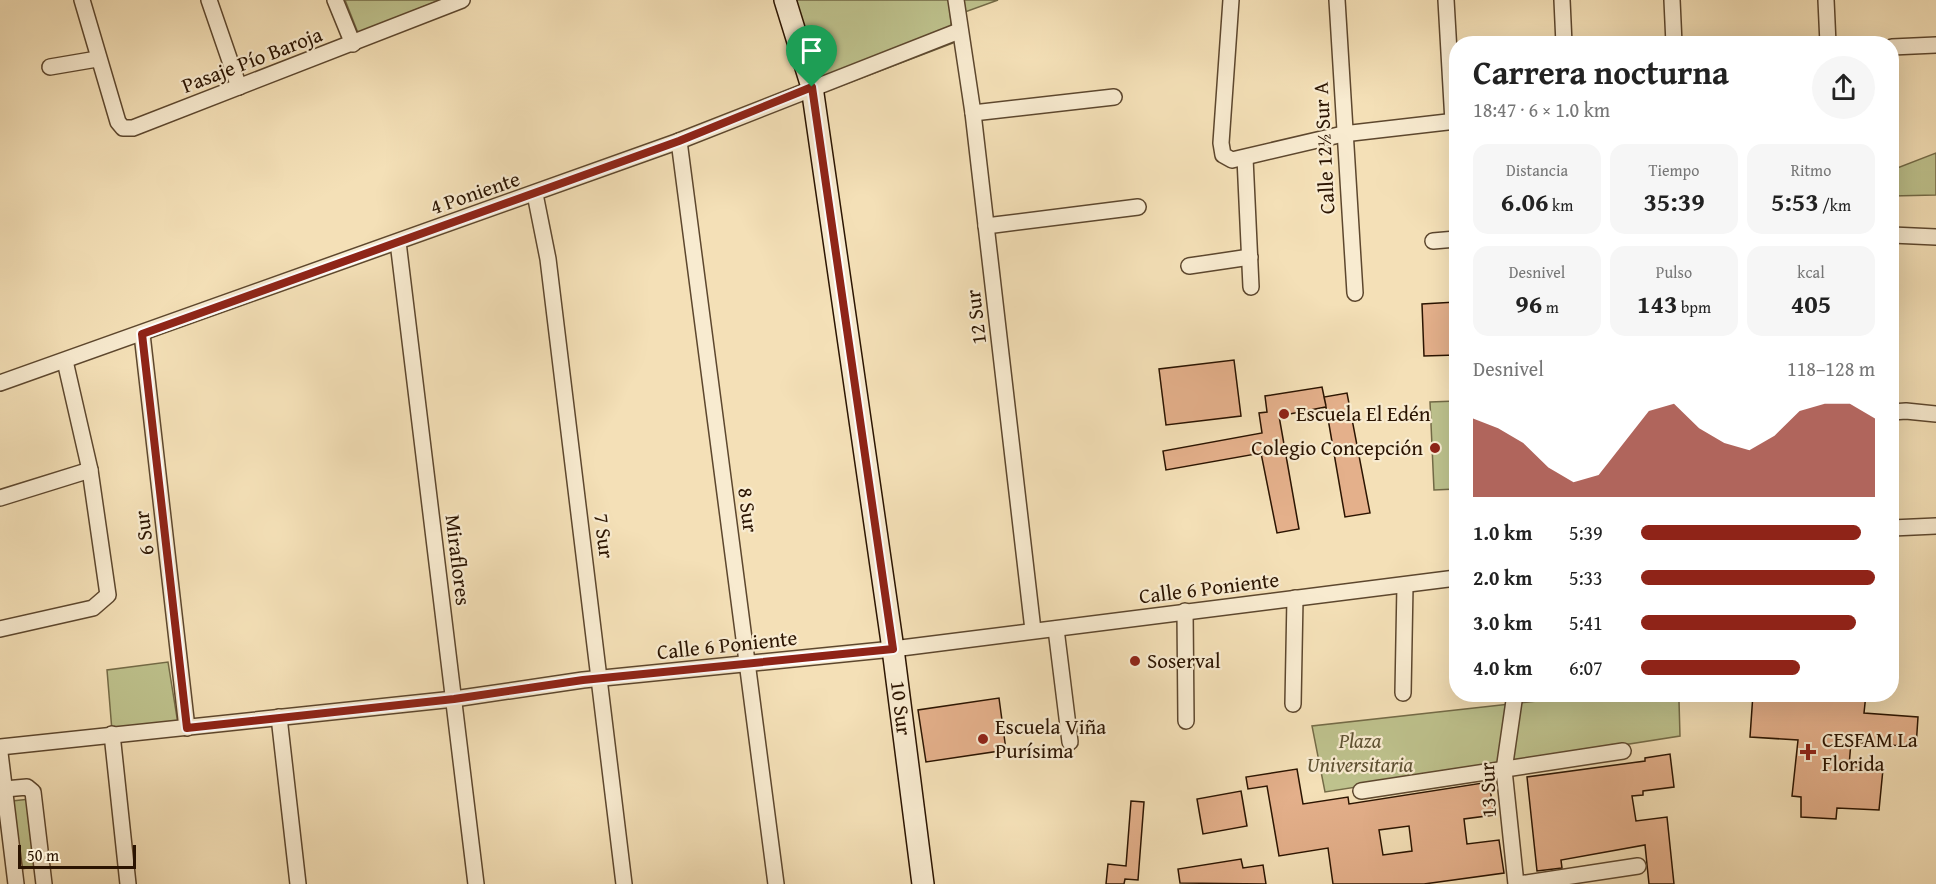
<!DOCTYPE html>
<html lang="es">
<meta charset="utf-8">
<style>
body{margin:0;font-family:"Gentium Book Plus",serif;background:#f6f6f6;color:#222;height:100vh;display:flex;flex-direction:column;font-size:22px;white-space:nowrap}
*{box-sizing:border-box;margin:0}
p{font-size:20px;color:#767676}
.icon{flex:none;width:33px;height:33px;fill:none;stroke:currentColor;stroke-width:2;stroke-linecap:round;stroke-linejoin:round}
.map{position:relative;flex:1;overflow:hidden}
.details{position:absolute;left:1449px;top:36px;width:450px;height:666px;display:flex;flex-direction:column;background:#fff;border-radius:24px;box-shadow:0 6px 24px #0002}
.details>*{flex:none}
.scale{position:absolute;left:18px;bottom:15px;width:118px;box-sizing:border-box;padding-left:6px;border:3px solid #2b1401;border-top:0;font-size:16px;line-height:21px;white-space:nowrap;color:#2b1401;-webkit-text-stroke:4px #f8ebd0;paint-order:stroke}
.pin{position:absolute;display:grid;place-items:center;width:51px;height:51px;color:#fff;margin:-62px -26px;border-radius:50% 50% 50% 0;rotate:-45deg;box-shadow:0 0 6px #0007}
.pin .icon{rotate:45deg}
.round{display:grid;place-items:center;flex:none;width:63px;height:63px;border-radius:32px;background:#f6f6f6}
.head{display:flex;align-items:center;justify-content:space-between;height:102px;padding:0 24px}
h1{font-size:33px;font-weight:800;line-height:45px}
.metrics{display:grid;grid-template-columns:repeat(3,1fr);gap:9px;height:102px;padding:6px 24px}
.metrics div{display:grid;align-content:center;border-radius:15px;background:#f6f6f6;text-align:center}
.metrics b{font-size:26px;font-weight:800}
.metrics small{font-size:16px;font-weight:400}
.metrics p{font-size:16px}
.chart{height:168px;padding:12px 24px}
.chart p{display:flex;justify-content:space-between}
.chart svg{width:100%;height:108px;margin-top:6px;fill:#8f2418;opacity:.7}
ul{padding:0 24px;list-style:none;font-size:20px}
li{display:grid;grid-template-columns:96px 72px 1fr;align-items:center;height:45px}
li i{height:15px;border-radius:8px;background:#8f2418}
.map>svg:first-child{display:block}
.green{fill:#bec28d;stroke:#746b47;stroke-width:1.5}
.building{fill:#e4b08b;stroke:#2b1401;stroke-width:1.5;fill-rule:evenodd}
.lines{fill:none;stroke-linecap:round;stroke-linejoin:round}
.street-casing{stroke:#5d472e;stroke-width:18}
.secondary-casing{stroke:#2b1401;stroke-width:24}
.street{stroke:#f8ebd0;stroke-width:15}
.secondary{stroke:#f8ebd0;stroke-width:21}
.route-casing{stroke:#fff;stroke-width:12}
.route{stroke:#8f2418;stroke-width:8}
.poi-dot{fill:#8f2418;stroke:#f8ebd0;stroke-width:2}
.labels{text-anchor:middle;stroke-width:4.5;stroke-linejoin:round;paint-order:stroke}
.street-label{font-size:21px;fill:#2b1401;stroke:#f8ebd0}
.poi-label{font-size:21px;fill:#2b1401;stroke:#f8ebd0;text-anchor:start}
.park-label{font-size:21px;font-style:italic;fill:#5e5132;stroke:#f8ebd0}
</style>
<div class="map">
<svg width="1936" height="884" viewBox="0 0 1936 884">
<rect width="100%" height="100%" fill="#f4e0b7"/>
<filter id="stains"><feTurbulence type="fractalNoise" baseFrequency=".00333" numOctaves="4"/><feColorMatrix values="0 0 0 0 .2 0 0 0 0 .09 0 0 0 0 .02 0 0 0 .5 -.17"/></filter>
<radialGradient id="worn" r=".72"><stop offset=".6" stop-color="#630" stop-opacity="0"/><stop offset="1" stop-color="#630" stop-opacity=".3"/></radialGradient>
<!-- green -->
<g class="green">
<polygon points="345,0 440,0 358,33"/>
<polygon points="795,0 949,0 953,43 822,93"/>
<polygon points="964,0 998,0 965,12"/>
<polygon points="1936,153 1936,195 1892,196 1892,170"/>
<polygon points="1456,401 1456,489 1434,490 1430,402"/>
<polygon points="168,662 178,724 112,731 107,670"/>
<polygon points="1591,695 1683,695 1679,701 1680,736 1325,792 1312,726"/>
<polygon points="30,799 40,866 22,869 12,801"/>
</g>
<!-- building -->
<g class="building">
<polygon points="1456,302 1456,355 1424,356 1422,304"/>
<polygon points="1234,360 1241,416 1166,425 1159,369"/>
<polygon points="1322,387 1326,406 1324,397 1347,393 1370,513 1345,517 1326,407 1279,416 1299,529 1277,533 1261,453 1166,470 1163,451 1262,433 1259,413 1267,412 1265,396"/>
<polygon points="1753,694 1866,694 1864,713 1918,717 1916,747 1851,742 1849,766 1883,769 1879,810 1837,808 1836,819 1801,817 1801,797 1792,796 1798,740 1750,737"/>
<polygon points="999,698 1006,750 926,762 918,710"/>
<polygon points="1670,754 1674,787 1643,791 1643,795 1632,796 1636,821 1667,817 1674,884 1649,884 1645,845 1561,860 1562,868 1537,871 1527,777 1645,761 1645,758"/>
<path d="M1297 769 1303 804 1348 797 1349 804 1489 782 1494 815 1464 819 1467 844 1499 840 1504 873 1424 884H1333L1328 848 1279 856 1267 786 1248 789 1246 777ZM1409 826 1412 851 1383 855 1379 830Z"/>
<polygon points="1241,791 1247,826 1203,834 1197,799"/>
<polygon points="1131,801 1144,802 1138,880 1125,879 1124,884 1106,884 1108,864 1126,866"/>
<polygon points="1241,859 1243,868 1263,865 1266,884 1180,883 1178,869"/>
</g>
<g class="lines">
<defs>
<g id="street">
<polyline points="82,0 118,122 123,128 133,128 462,0"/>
<polyline points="209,0 239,87"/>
<polyline points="335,0 353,44"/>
<polyline points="956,0 973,113 1033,630"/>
<polyline points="1231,0 1221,143 1223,155 1232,160 1343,134 1456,121"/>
<polyline points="1337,0 1355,293"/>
<polyline points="1446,0 1453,122"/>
<polyline points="1562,0 1564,44"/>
<polyline points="1672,0 1674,44"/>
<polyline points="1826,0 1828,44"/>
<polyline points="1892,47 1936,45"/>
<polyline points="50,67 97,59"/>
<polyline points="973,113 1114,97"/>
<polyline points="679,141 776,884"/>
<polyline points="1245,158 1251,287"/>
<polyline points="535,194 548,259 624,884"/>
<polyline points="986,226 1138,207"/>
<polyline points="1892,235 1936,237"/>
<polyline points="1433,241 1456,239"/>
<polyline points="398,242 476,884"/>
<polyline points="1189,266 1250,257"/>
<polyline points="142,334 187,728"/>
<polyline points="0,383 679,141 959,31"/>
<polyline points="1892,412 1906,411 1936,414"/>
<polyline points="0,498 90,470"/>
<polyline points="1892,528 1936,526"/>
<polyline points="1185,611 1186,721"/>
<polyline points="0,629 93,608 108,595 90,470 65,361"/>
<polyline points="1056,629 1070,742"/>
<polyline points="1403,693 1405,585"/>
<polyline points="1515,694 1504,770 1516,884"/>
<polyline points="1293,704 1295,598"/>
<polyline points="279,717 298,884"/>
<polyline points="112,734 128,884"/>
<polyline points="0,747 454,699 583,680 893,649 1456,578"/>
<polyline points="0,753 16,884"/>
<polyline points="5,789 27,787 33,792 44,884"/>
<polyline points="1361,791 1623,751"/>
<polyline points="1519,884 1638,866"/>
</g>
<polyline id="secondary" points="785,0 812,87 893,649 923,884"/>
</defs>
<!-- street casing -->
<use href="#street" class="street-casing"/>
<!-- secondary casing -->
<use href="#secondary" class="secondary-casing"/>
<!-- street -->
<use href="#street" class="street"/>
<!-- secondary -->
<use href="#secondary" class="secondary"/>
</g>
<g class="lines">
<defs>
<polygon id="route" points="812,87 893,649 583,680 454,699 187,728 142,334 679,141"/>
</defs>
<!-- route casing -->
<use href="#route" class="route-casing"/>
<!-- route -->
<use href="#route" class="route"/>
</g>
<!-- markers -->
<g class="poi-dot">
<circle cx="1284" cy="414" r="6"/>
<circle cx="1435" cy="448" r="6"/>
<circle cx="1135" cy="661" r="6"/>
<circle cx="983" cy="739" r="6"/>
<path d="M1805 743h6v6h6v6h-6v6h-6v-6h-6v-6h6z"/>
</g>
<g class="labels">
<!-- street labels -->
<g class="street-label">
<text transform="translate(252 60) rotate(-21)" y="7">Pasaje Pío Baroja</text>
<text transform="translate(1324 148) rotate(-93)" y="7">Calle 12½ Sur A</text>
<text transform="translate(475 193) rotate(-19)" y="7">4 Poniente</text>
<text transform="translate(976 317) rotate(-97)" y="7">12 Sur</text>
<text transform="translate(748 510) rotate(83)" y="7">8 Sur</text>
<text transform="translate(144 533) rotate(-97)" y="7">6 Sur</text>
<text transform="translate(604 536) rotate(83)" y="7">7 Sur</text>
<text transform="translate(458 560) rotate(83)" y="7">Miraflores</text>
<text transform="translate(1209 588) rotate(-7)" y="7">Calle 6 Poniente</text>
<text transform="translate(727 645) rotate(-6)" y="7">Calle 6 Poniente</text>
<text transform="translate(901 708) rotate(83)" y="7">10 Sur</text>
<text transform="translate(1488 790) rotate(-92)" y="7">13 Sur</text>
</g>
<!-- poi labels -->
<g class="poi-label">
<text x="1296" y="421">Escuela El Edén</text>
<text x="1423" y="455" text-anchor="end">Colegio Concepción</text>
<text x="1147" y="668">Soserval</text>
<text x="995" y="734">Escuela Viña<tspan x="995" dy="24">Purísima</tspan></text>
<text x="1822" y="747">CESFAM La<tspan x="1822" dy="24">Florida</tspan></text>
</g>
<!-- park labels -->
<g class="park-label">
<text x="1360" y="748">Plaza<tspan x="1360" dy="24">Universitaria</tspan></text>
</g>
</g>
<rect width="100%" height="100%" filter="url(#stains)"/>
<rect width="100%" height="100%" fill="url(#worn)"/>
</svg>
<div class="scale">50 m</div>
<div class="pin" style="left:812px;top:87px;background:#1e9e55"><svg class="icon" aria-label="arrive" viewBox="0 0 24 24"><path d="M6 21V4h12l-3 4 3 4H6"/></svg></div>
<section class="details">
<div class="head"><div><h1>Carrera nocturna</h1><p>18:47 · 6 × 1.0 km</p></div><a class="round"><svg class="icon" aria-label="share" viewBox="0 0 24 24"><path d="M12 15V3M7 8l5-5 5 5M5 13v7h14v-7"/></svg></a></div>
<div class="metrics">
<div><p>Distancia</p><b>6.06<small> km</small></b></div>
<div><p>Tiempo</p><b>35:39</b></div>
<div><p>Ritmo</p><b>5:53<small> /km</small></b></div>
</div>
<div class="metrics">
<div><p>Desnivel</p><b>96<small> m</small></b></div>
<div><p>Pulso</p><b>143<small> bpm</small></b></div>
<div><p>kcal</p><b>405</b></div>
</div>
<div class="chart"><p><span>Desnivel</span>118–128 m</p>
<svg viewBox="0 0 160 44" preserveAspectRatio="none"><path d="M0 44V12L10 16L20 22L30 32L40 38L50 35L60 22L70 9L80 6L90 16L100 22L110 25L120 19L130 9L140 6L150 6L160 12V44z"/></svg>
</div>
<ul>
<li><b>1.0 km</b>5:39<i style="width:94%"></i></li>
<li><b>2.0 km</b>5:33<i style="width:100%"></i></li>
<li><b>3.0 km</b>5:41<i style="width:92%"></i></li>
<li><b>4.0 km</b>6:07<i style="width:68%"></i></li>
</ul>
</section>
</div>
